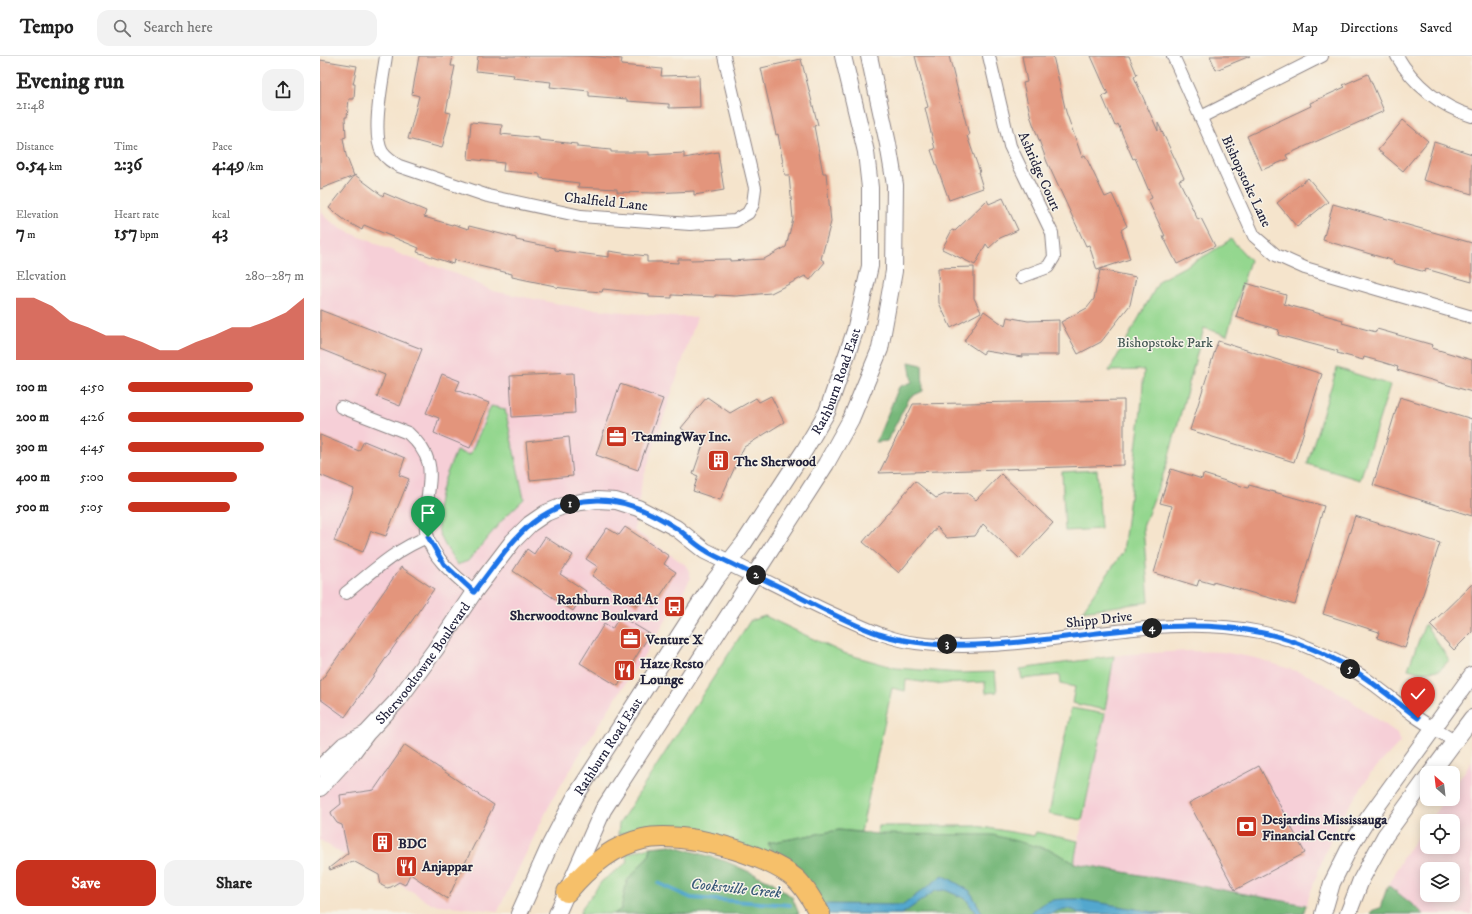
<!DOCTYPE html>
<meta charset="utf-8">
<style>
body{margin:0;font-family:"IM FELL DW Pica",serif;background:#f2f2f2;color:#222;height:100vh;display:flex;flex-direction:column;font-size:15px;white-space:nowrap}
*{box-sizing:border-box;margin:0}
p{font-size:13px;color:#767676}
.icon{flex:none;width:22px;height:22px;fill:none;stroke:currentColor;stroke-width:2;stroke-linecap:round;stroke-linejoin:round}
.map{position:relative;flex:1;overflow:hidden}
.side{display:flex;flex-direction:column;background:#fff;width:320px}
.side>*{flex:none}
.needle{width:26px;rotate:332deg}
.fabs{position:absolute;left:1100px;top:710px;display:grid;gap:8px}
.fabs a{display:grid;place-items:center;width:40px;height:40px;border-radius:8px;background:#fff;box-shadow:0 2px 10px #0003;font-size:20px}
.pin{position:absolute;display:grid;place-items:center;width:34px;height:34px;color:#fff;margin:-41px -17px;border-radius:50% 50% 50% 0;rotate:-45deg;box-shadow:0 0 4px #0007}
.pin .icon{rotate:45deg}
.km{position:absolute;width:20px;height:20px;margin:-10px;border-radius:50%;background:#222;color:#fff;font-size:11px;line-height:20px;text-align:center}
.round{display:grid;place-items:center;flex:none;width:42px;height:42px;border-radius:12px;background:#f2f2f2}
.head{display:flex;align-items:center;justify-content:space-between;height:68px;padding:0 16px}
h1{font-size:22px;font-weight:700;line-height:30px}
.stats{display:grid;grid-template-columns:repeat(3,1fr);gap:6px;height:68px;padding:4px 16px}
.stats div{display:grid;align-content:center}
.stats b{font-size:17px;font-weight:700}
.stats small{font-size:11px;font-weight:400}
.stats p{font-size:11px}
.chart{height:112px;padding:8px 16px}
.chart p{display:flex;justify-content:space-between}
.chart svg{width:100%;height:72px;margin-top:4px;fill:#c8321e;opacity:.7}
.primary-button{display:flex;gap:8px;margin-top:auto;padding:8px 16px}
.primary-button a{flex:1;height:46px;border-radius:12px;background:#c8321e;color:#fff;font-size:16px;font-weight:700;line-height:46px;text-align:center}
.primary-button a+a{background:#f2f2f2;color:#222}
ul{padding:0 16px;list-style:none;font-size:13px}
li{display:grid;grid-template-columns:64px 48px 1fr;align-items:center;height:30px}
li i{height:10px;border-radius:5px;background:#c8321e}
header{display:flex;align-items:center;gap:24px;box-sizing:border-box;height:56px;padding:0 20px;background:#fff;border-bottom:1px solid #e0e0e0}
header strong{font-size:19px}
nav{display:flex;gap:22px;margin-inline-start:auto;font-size:14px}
.search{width:280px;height:36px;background:#f2f2f2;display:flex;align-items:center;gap:10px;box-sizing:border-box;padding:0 14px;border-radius:12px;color:#767676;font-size:15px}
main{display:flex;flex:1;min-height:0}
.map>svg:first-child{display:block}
.built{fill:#f6cfd7;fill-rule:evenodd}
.green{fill:#94d78f;stroke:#5b7c65}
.forest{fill:#77b87a;stroke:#4c6d5a}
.water{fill:#52a7ce;stroke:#3a6484}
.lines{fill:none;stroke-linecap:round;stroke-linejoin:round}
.stream{stroke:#52a7ce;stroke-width:4}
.building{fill:#e3957b}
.minor-casing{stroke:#8c8384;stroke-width:14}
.tertiary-casing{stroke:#8c8384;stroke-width:18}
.primary-casing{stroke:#8c8384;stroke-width:22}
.minor{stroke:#fff;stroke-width:12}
.tertiary{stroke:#fff;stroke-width:16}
.primary{stroke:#f6c06b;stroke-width:20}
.route-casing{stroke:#fff;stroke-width:8}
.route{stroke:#1a73e8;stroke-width:5}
.labels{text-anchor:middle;stroke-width:3;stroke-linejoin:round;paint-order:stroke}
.street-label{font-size:14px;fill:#22223b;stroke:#f7f3e8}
.park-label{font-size:14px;fill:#445854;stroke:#f7f3e8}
.poi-label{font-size:14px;font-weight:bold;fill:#22223b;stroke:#f7f3e8;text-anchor:start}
.water-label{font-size:15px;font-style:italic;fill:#355776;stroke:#f7f3e8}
</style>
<header>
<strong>Tempo</strong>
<div class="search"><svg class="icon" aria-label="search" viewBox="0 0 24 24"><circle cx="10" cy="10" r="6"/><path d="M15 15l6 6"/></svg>Search here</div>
<nav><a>Map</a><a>Directions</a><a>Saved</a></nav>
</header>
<main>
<section class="side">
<div class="head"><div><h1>Evening run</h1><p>21:48</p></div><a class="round"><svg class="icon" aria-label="share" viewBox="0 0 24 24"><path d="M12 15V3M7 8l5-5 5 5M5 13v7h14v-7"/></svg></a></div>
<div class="stats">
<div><p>Distance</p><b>0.54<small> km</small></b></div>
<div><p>Time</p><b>2:36</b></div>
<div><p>Pace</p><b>4:49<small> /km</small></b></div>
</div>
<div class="stats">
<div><p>Elevation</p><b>7<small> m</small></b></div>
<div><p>Heart rate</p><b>157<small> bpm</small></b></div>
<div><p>kcal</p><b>43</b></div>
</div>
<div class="chart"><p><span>Elevation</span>280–287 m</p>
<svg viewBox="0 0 160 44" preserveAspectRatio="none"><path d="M0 44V6L10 6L20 11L30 20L40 24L50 29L60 29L70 33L80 38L90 38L100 33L110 29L120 24L130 24L140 20L150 15L160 6V44z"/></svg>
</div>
<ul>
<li><b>100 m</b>4:50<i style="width:71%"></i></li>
<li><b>200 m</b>4:26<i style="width:100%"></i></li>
<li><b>300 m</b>4:45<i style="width:77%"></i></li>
<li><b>400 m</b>5:00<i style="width:62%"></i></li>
<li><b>500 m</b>5:05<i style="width:58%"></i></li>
</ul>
<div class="primary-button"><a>Save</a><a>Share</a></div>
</section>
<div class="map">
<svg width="1152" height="858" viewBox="0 0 1152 858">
<rect width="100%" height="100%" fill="#f7f3e8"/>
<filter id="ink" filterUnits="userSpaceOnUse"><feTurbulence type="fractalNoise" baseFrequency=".025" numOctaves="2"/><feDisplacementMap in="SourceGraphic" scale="8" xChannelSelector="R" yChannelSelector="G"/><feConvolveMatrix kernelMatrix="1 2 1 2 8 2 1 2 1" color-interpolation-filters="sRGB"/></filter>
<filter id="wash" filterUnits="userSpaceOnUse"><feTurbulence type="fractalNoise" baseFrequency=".012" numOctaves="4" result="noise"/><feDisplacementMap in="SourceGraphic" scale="16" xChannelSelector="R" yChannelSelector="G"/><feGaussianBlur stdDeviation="0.9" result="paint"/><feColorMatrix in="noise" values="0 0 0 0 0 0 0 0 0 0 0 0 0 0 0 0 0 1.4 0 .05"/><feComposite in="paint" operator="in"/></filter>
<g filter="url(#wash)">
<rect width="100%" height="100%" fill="#f5e4cc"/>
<!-- built -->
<g class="built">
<polygon points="0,152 6,162 22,173 82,199 139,219 173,235 255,251 352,261 377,261 322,426 314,474 367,510 371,522 336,581 264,691 232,744 178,855 111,848 93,836 27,801 0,784"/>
<polygon points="869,595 902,596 936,602 988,619 1020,637 1077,677 1080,686 1051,717 1020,764 1006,794 986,849 754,807 785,658 794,600 809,598"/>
<path d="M1152 705V858H1104L1068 829 1083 801 1107 768V791H1133V765H1109L1125 743H1133V732ZM1107 813H1133V839H1107Z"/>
</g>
<!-- green -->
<g class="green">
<polygon points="911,183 930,204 907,279 884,272 846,411 823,471 829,546 762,555 803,496 821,354 824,314 789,315 840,224 888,198"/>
<polygon points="1017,312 1070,329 1040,424 987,408"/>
<path d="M171 350 185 353 204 443 185 461 148 505 137 509C131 498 123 488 119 476 112 448 126 420 136 395L150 399Z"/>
<polygon points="777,414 781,473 745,475 742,416"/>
<polygon points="445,560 523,597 576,612 639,617 675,616 677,636 666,637 665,626 617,628 586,624 585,635 572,632 541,776 519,774 449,787 455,802 380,776 326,770 298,779 299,768 430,565"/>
<polygon points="1105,568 1129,604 1120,614 1099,616 1088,613"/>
<polygon points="794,600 785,654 752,647 755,631 740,628 739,619 702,623 700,613"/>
<polygon points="751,652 785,658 762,764 729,758"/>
<polygon points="558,770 657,770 714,780 716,776 758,785 754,807 731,794 557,778"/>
<polygon points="330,791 330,798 307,825 301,853 294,858 260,858 262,852 282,825 308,806 306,798"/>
</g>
<!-- forest -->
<g class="forest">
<polygon points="589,306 602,309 603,335 590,341 567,385 556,386 579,331 592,326"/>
<polygon points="519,774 557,778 673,779 731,794 754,807 986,849 983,858 505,858 455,802 448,787"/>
<polygon points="351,789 405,805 452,826 472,841 479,858 294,858 301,853 307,825 330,798 330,791"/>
<polygon points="1068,829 1104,858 1050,858 1051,855 1060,852"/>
</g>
<!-- water -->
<g class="water">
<polygon points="623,819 650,835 663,858 656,858 646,843 625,834 615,835 582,858 509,858 504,848 583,849"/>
<path d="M758 843 845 858H760C748 849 741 854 729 858 723 858 715 858 709 858 727 842 735 843 758 843Z"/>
</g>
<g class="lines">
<!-- stream -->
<polyline class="stream" points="338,827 371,842 470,849"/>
</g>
<g id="blocks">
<!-- building -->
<g class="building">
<polygon points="99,0 133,0 131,10 135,10 126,56 131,57 122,92 88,83 99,40 92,38"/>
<polygon points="158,0 266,0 302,3 301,9 342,13 341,20 379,19 380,51 349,52 349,48 307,45 307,43 269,40 269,35 230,31 231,26 193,22 194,19 156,15"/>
<polygon points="595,0 629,0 649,79 647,80 660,116 658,116 663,132 629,144 611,94 615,93 605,52 608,51"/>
<polygon points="702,0 733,0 746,56 762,101 765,99 785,141 792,138 807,170 801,174 810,203 777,214 769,189 766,190 727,106 711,62 703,27 707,26"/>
<polygon points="771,0 809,0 817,19 814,21 838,75 838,67 864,122 859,124 878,164 881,162 895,190 857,208 843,180 845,180 828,144 832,142 815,102 813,103 798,68 795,70 782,40 788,38"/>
<polygon points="890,0 930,0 896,14"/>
<polygon points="481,3 498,69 494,70 503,117 506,117 511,166 501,203 505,206 490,224 485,220 451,237 416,240 395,239 395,241 352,239 352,242 329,241 329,238 283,233 282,236 257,234 235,231 235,230 192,221 192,218 176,214 134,204 133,208 97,196 99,192 44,169 42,174 26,165 9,152 35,119 63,140 64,137 106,155 104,161 132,169 133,168 148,173 149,170 185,179 196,182 196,184 235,192 235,194 289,201 289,195 302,197 327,200 327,206 342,206 358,207 358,203 370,203 370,204 410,203 410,205 444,203 466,191 473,163 469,119 465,119 458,78 456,79 441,12"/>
<polygon points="0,4 37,10 33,28 35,28 34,43 29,43 27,61 25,61 26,81 23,82 26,99 34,120 0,133"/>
<polygon points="1048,18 1064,55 966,99 968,103 942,114 927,80 991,50 990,47 1025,31 1023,29"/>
<polygon points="1083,64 1108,85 1083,115 1058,94"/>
<polygon points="151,66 182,69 181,78 219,82 219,84 257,88 257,91 291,94 291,96 329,96 329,99 364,97 364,102 398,96 404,134 374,139 374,135 334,137 297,136 297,133 258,131 259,127 220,122 220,118 183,115 184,107 148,103"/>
<polygon points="1114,86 1152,98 1152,138 1103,124"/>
<polygon points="988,122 1008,146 977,171 957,147"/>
<polygon points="683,142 698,174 680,182 669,192 666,188 655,209 622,193 632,174 635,175 667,144 669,148"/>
<polygon points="1013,148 1152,187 1152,226 1106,213 1105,216 1073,207 1074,205 1003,184"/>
<polygon points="654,211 654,242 661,256 631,272 619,247 618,212"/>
<polygon points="780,214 816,221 810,249 781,286 758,298 741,266 767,252 774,243"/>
<polygon points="926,227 966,239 964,248 1023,264 1022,267 1056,276 1057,273 1113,289 1112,292 1152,304 1152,336 1077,314 1078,311 1062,306 1044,301 1043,304 1017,297 1018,295 958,279 959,274 916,261"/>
<polygon points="0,254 102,293 80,350 57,341 65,319 0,293"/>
<polygon points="664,255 685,270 687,261 708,265 739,264 739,299 702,299 702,301 665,295 663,298 644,285"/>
<polygon points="898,285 1002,318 974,406 870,374"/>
<polygon points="253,317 255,357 192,361 190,320"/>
<polygon points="122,318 140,325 136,334 169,347 150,392 114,377 119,362 106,357"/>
<polygon points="300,328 343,343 318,414 276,399"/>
<polygon points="451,340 464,366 424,391 400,444 373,435 378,420 373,418 383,389 361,372 387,341 410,357 436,342 439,346"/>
<polygon points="1080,341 1152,363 1152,460 1053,429"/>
<polygon points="804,344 804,409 559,417 593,348"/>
<polygon points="0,379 39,395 44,385 85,402 79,419 89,423 66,480 51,475 43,496 14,485 34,433 0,419"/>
<polygon points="249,381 253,420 210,424 206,386"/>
<polygon points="851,413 882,423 883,418 928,432 929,429 1004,450 975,549 893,526 893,528 879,524 877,530 834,517 845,479 852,450 840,447"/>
<polygon points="681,418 733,467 700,503 663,468 655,480 627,482 617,471 579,517 543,486 595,425 616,442 625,438 647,437 656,444"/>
<polygon points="1035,460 1120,487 1085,592 1057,582 1059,576 1003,558"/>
<polygon points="305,471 349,500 344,508 356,516 335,548 324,541 318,550 272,520 278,511 266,503 287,472 299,479"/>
<polygon points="225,481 253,499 240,518 266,535 253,555 193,515 207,493 214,498"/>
<polygon points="81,511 114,533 25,661 0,643 0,626"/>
<polygon points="1152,528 1152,576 1134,594 1110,569"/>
<polygon points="300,560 330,578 298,630 260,607 284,568 292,573"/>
<polygon points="85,689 174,749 137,823 128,843 90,818 85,829 79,826 71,831 67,832 61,829 59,819 33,805 10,814 9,812 28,797 22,769 17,767 12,760 11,756 21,748 20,739 54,734"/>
<polygon points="939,710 985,797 915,834 869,747"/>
</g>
</g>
</g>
<g filter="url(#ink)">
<use href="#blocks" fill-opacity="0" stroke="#8c8384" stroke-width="1"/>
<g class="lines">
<defs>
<g id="minor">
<path d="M66 0C63 22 51 77 62 96 67 103 72 106 79 110L168 140 261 160 370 168 415 165 428 157 433 148 435 132 404 0"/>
<polyline points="669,0 690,90 732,177 734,201 728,211 701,221"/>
<polyline points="853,0 934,180 956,199 985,212 1152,261"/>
<path d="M1077 0C1093 28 1121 51 1152 60"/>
<polyline points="881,61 1002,0"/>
<path d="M21 351 88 377C120 406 108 422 106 459 106 466 105 473 107 480 114 504 136 520 154 536"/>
<path d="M434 519C466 534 498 552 532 566 552 575 573 584 596 587 710 602 826 553 940 576 975 583 1012 601 1042 620 1061 633 1078 648 1096 661 1109 670 1122 677 1134 685"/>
<path d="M26 537C52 516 76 493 108 481"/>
</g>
<g id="tertiary">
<polyline points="0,712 24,689 44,679"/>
<polyline points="1111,717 1152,662"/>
<path id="s1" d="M0 732 32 697 47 677 78 644 115 594 154 536 193 485 210 468 226 457 243 450 261 446 277 444 296 445 318 452 356 472 385 495 434 519"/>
<path id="s2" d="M199 858 230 789 255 741 395 524 424 487 484 395 507 356 535 275 550 210V132L546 96 523 0"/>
<polyline points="237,858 283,754 506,408 531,363 560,293 574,215 575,129 568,88 549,0"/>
<polyline points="1003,858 1012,827 1030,791 1047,764 1152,619"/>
<polyline points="1028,858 1041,824 1065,780 1107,722"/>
</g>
<path id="primary" d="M247 836C267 812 292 790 323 783 361 774 446 797 476 823 486 832 493 846 500 858"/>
</defs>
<!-- minor casing -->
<use href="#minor" class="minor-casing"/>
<!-- tertiary casing -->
<use href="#tertiary" class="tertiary-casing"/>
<!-- primary casing -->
<use href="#primary" class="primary-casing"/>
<!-- minor -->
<use href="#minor" class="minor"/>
<!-- tertiary -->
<use href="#tertiary" class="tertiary"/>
<!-- primary -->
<use href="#primary" class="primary"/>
</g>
</g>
<g class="lines" filter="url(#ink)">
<defs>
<path id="route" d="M108 481 124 508 154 536C189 491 213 445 278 444 305 444 333 457 356 472 366 478 374 488 385 494 392 499 400 502 408 506 425 514 442 523 460 531 492 547 524 566 559 578 610 594 667 590 720 584 792 576 866 562 938 576 963 580 989 591 1012 602 1043 617 1070 641 1098 662"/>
</defs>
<!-- route casing -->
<use href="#route" class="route-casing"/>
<!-- route -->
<use href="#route" class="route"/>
</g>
<!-- icons -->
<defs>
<symbol id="office-square" viewBox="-11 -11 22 22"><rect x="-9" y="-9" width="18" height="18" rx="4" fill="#c8321e" stroke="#f7f3e8"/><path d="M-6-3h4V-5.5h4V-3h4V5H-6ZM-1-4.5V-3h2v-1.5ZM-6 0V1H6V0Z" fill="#fff"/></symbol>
<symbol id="building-square" viewBox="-11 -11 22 22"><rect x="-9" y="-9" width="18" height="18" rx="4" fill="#c8321e" stroke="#f7f3e8"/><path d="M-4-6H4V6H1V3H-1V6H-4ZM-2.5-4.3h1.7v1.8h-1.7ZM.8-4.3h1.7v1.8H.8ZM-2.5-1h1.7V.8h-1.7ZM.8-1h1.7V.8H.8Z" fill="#fff"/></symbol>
<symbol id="bus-square" viewBox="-11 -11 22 22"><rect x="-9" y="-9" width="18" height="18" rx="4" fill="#c8321e" stroke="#f7f3e8"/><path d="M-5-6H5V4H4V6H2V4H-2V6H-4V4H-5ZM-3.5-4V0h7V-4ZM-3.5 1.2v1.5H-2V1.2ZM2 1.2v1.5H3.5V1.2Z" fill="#fff"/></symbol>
<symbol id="restaurant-square" viewBox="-11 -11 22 22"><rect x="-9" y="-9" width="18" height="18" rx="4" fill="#c8321e" stroke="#f7f3e8"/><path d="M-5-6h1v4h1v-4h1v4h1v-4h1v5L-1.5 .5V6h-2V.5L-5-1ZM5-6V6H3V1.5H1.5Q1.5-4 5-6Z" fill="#fff"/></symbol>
<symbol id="bank-square" viewBox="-11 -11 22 22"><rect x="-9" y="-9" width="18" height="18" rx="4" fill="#c8321e" stroke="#f7f3e8"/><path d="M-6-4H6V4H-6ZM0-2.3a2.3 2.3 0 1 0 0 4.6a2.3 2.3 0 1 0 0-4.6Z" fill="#fff"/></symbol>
</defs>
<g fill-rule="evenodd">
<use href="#office-square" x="284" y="368" width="25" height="25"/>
<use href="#building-square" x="386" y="392" width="25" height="25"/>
<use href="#bus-square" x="342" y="538" width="25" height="25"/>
<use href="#office-square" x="298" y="570" width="25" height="25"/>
<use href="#restaurant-square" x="292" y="602" width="25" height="25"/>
<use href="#bank-square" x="914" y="758" width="25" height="25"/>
<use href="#building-square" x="50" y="774" width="25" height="25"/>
<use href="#restaurant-square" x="74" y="798" width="25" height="25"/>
</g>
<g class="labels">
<!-- street labels -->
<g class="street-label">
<text transform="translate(720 115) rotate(66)" y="5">Ashridge Court</text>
<text transform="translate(927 125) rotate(65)" y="5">Bishopstoke Lane</text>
<text transform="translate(286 145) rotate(6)" y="5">Chalfield Lane</text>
<text dy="5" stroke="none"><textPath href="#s2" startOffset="622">Rathburn Road East</textPath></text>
<text transform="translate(779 563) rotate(-6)" y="5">Shipp Drive</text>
<text dy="5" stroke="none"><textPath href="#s1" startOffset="162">Sherwoodtowne Boulevard</textPath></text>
<text dy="5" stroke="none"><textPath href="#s2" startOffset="190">Rathburn Road East</textPath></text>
</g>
<!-- park labels -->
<g class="park-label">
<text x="845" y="291">Bishopstoke Park</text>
</g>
<!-- poi labels -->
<g class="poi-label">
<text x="312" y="385">TeamingWay Inc.</text>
<text x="414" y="410">The Sherwood</text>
<text x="338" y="548" text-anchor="end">Rathburn Road At<tspan x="338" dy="16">Sherwoodtowne Boulevard</tspan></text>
<text x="326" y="588">Venture X</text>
<text x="320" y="612">Haze Resto<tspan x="320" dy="16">Lounge</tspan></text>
<text x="942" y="768">Desjardins Mississauga<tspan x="942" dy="16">Financial Centre</tspan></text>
<text x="78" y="792">BDC</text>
<text x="102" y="815">Anjappar</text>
</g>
<!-- water labels -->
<g class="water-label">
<text transform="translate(416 832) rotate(6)" y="5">Cooksville Creek</text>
</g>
</g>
</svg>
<div class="fabs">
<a><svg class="needle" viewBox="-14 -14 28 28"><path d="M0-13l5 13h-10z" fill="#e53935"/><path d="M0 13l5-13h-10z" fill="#767676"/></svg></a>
<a><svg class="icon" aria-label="locate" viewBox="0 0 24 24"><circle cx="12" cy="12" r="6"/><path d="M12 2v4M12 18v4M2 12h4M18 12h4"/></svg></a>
<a><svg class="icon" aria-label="layers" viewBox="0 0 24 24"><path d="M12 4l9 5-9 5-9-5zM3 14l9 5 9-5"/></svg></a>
</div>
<div class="pin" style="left:108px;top:481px;background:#1e9e55"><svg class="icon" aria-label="arrive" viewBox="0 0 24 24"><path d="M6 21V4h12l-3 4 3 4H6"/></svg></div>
<div class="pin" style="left:1098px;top:662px;background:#d93025"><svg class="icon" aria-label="check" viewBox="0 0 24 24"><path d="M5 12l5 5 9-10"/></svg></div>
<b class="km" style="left:250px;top:448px">1</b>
<b class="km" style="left:436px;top:519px">2</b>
<b class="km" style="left:627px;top:588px">3</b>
<b class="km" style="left:832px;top:572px">4</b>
<b class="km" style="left:1030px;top:613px">5</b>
</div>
</main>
